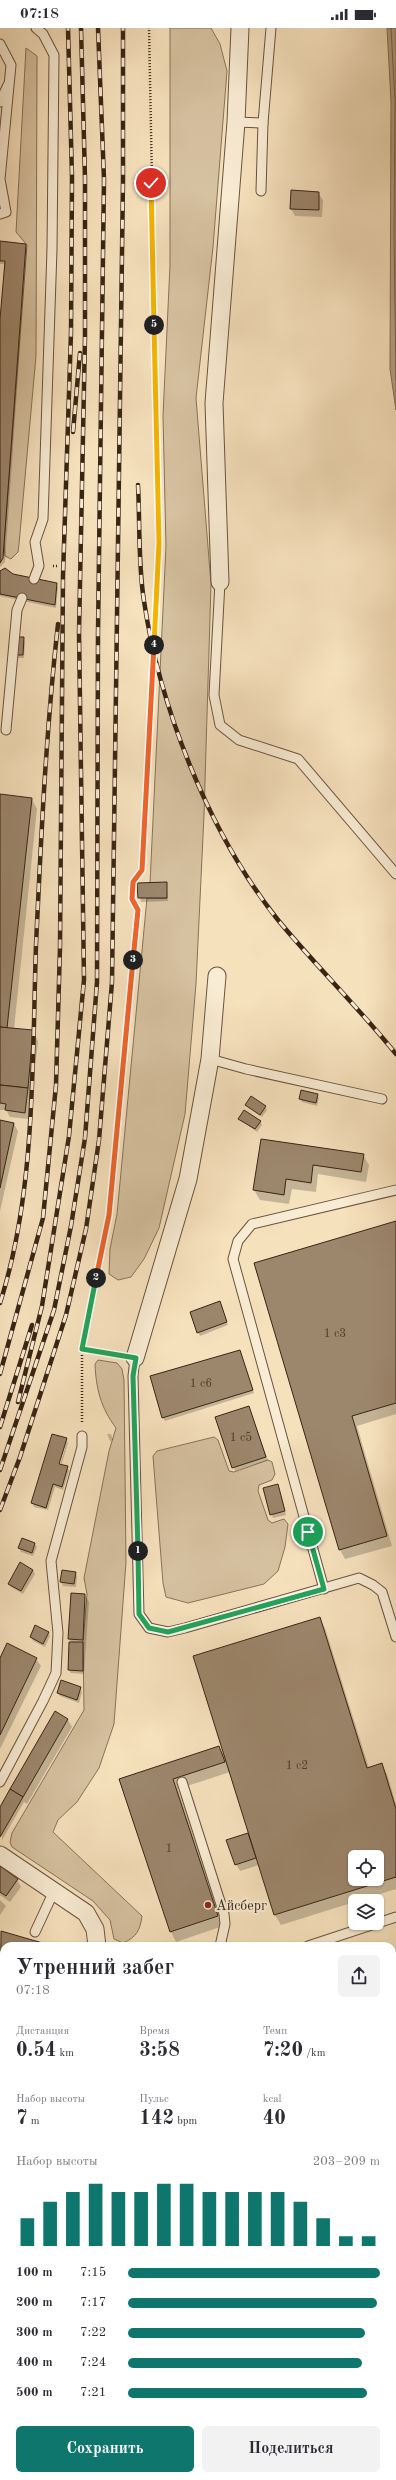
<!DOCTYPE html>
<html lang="ru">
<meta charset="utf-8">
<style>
body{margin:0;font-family:"Old Standard TT",serif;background:#f2f2f3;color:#2b2b33;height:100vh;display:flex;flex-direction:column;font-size:15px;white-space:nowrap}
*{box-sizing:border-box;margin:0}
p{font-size:13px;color:#7c7c81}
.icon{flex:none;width:22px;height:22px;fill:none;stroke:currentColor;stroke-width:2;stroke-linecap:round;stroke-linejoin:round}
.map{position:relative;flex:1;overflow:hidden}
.drawer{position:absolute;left:0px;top:1914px;width:396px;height:538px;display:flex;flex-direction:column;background:#fff;border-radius:12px 12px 0 0;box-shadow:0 1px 3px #0004}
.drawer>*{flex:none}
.fabs{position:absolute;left:348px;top:1822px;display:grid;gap:8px}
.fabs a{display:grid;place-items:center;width:36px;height:36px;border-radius:6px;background:#fff;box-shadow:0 1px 3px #0004;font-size:20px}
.pin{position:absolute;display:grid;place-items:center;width:34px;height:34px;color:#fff;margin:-17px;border:2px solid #fff;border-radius:50%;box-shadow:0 1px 4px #0007}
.km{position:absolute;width:20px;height:20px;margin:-10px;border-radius:50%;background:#222;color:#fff;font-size:11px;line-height:20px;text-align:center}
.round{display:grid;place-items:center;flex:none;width:42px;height:42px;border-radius:6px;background:#f2f2f3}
.headline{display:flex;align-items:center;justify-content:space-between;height:68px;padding:0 16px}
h1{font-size:22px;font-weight:800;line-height:30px}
.figures{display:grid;grid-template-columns:repeat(3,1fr);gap:6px;height:68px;padding:4px 16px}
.figures div{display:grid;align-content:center}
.figures b{font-size:20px;font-weight:800}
.figures small{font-size:11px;font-weight:400}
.figures p{font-size:11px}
.chart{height:112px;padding:8px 16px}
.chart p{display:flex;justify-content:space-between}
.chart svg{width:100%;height:72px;margin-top:4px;stroke:#0f766e;stroke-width:6}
.action{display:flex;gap:8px;margin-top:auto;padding:8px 16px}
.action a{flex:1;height:46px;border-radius:6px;background:#0f766e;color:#fff;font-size:16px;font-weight:800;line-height:46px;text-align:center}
.action a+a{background:#f2f2f3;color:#2b2b33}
ul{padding:0 16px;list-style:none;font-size:13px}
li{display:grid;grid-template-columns:64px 48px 1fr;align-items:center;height:30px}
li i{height:10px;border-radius:5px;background:#0f766e}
.status{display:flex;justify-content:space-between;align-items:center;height:28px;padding:0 20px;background:#fff;direction:ltr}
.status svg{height:11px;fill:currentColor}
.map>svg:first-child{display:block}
.green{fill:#d6c1a0;stroke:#88725a}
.water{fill:#b6a184;stroke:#846f57}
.shadow{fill:#0003;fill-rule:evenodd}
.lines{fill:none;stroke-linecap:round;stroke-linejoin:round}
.shore{stroke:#78624c;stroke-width:1}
.building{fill:#9c866c;stroke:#3a2414;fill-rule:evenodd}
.lane-casing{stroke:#69533e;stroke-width:11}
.street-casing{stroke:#69533e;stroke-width:19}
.path{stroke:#3a2414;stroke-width:2.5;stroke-dasharray:1 2;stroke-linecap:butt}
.lane{stroke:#f9ecd4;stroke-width:9}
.street{stroke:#f9ecd4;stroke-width:17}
.rail-casing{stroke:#3a2414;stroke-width:4.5}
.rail{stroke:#f9ecd4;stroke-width:3;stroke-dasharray:9;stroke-linecap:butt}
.split-1-casing{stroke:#fff;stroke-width:8}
.split-2-casing{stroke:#fff;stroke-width:8}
.split-3-casing{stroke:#fff;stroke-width:8}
.split-4-casing{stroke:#fff;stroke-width:8}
.split-5-casing{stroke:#fff;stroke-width:8}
.split-6-casing{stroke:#fff;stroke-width:8}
.split-1{stroke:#22a559;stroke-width:5}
.split-2{stroke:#22a559;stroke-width:5}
.split-3{stroke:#f0652b;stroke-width:5}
.split-4{stroke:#f0652b;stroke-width:5}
.split-5{stroke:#f5b400;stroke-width:5}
.split-6{stroke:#f5b400;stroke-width:5}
.poi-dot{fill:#8f2418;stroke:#f9ecd4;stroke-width:1.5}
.labels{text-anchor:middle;stroke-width:4;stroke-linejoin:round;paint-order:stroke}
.number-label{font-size:12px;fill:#523c2a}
.poi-label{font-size:14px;fill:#3a2414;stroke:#f9ecd4;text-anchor:start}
</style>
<div class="status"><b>07:18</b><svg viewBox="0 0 49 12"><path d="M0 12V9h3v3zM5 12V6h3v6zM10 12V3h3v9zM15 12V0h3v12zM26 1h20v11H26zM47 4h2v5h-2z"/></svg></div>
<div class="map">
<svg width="396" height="2452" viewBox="0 0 396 2452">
<rect width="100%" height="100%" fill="#f6e1bd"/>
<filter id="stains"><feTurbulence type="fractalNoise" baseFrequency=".005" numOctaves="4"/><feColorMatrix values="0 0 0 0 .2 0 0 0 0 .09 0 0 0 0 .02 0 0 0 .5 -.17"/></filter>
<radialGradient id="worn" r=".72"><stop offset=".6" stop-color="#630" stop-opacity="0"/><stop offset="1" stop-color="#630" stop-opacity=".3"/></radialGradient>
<!-- green -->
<g class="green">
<polygon points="170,0 211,0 220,16 227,43 213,219 196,370 211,556 204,787 196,956 185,1086 159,1200 144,1231 131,1249 118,1252 109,1246 110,1221 117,1186 147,870 167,870 150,855 166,518 163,388 170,237"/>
<polygon points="26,20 37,28 36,328 19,516 18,524 11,531 5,528 4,516 27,217 16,204"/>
<path d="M98 1332 117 1335 122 1341 124 1352 126 1534 114 1696 99 1740 77 1774 58 1792 53 1804 142 1888C140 1902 137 1909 123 1915L114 1911 110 1892 93 1873 12 1819 10 1814 12 1805 84 1682 83 1614 87 1566 84 1550 109 1423 116 1400C101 1380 96 1361 95 1336Z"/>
<polygon points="214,1409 218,1412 229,1443 234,1444 268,1432 272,1434 275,1446 272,1452 259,1457 258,1463 268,1492 272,1495 284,1491 288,1496 285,1519 278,1543 264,1556 188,1575 166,1569 163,1555 153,1428 157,1423"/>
</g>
<!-- water -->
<polygon class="water" points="387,0 396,0 396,382 390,341 391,73"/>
<!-- shadow -->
<g class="shadow">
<polygon points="318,165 323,172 322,189 295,188 291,181"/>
<polygon points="0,214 25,217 27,220 5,534 0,539 0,304 5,236 0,236"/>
<polygon points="0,545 56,556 58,559 56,580 0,568"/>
<polygon points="23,610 25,614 24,630 18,630 16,627"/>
<polygon points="0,767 32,771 37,781 14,1001 32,1003 38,1013 29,1091 10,1089 6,1082 0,1082"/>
<polygon points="166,855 168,873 141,874 138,856"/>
<polygon points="317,1067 319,1070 317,1078 302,1074 300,1071"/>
<polygon points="246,1077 265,1078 267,1082 262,1089"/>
<polygon points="239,1091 260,1093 262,1097 257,1104"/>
<polygon points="0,1093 14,1096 18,1103 0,1183"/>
<polygon points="262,1112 363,1127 369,1137 366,1154 318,1146 316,1164 292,1161 289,1176 260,1172 254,1162"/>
<polygon points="396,1194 396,1386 357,1398 392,1518 345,1531 340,1522 255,1235"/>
<polygon points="221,1278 228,1297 200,1308 198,1304"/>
<polygon points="240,1323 254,1365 165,1393 163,1390"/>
<polygon points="249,1379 268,1432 235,1443 216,1390"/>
<polygon points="107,1406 111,1406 113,1412 110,1413"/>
<polygon points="53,1407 67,1413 57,1441 59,1441 67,1413 68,1415 61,1438 67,1439 69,1443 63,1462 55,1459 48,1482 34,1479 32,1475"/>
<polygon points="264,1460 279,1460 286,1487 273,1490"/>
<polygon points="23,1511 35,1516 37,1519 33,1528 21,1524 19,1520"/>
<polygon points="33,1542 35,1546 23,1566 11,1559 9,1556"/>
<polygon points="75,1545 77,1548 76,1559 63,1558 61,1554"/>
<polygon points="85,1567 89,1574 84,1646 71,1645 69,1642 72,1615 69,1611"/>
<path d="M319 1590 325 1600 369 1740 381 1736 387 1746 396 1776V1861L281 1897 275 1887 259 1837 240 1843 236 1836 247 1806 251 1810 230 1744 178 1761 223 1898 176 1914 171 1904 120 1752 219 1719 225 1728ZM355 1829H377V1851H355Z"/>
<polygon points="48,1604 50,1608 45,1619 33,1613 31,1609"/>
<polygon points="36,1631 41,1638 0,1721 0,1632"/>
<polygon points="80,1660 82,1664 79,1675 60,1668 58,1665"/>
<polygon points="55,1685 68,1692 72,1699 27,1776 24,1774 2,1812 0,1781"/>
<polygon points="0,1840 17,1852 21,1859 10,1874 0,1867"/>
<polygon points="0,1872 6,1878 0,1887"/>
<polygon points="1,1905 49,1918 4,1918 4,2018 0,2016"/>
<polygon points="393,1919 396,1925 396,1949 392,1950"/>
<rect x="0" y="2034" width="4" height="12"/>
<polygon points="392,2105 396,2112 396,2162 392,2156"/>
<polygon points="4,2107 4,2122 0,2118"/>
<polygon points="0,2175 4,2176 4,2196 0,2195"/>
<polygon points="0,2235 4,2236 4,2266 0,2276"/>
<rect x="73" y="2448" width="59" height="4"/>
</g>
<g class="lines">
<!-- shore -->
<polyline class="shore" points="391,0 395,73 394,204 396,352"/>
</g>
<!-- building -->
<g class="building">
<polygon points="291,162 319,164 319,182 290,181"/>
<polygon points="0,213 26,216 3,530 0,535 0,291 5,233 0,233"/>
<polygon points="5,540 13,546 57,555 55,577 0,566 0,543"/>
<polygon points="16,609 24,609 23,627 15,627"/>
<polygon points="0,766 32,770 7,1000 0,999"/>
<polygon points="167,854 167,870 138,870 137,855"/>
<polygon points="0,999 33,1002 28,1060 0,1057"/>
<polygon points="0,1057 28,1060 25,1085 5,1082 6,1076 0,1075"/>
<polygon points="301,1062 318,1066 316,1075 299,1071"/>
<polygon points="251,1068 266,1078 260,1087 245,1077"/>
<polygon points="244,1082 261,1093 255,1101 238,1091"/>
<polygon points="0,1092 14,1095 0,1160"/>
<polygon points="261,1111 364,1126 361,1144 313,1137 311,1155 286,1151 284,1167 253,1162"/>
<polygon points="396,1193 396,1375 352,1388 387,1508 339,1522 254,1235"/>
<polygon points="220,1273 227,1294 197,1305 190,1284"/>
<polygon points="240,1322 253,1362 162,1390 150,1348"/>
<polygon points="249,1378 266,1429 232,1440 215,1389"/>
<polygon points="52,1406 67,1410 59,1436 68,1438 62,1459 53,1456 46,1480 31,1475"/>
<polygon points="278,1456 285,1483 270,1487 263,1460"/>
<polygon points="22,1510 35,1515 32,1525 18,1520"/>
<polygon points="20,1534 33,1542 21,1563 8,1556"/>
<polygon points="62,1542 76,1544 74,1556 60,1554"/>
<polygon points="71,1565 85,1566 83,1612 68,1611"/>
<path d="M320 1589 367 1740 382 1735 396 1781V1849L274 1887 193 1628ZM355 1829H377V1851H355Z"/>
<polygon points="35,1597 49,1604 43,1616 30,1609"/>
<polygon points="69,1614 83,1614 83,1643 68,1642"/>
<polygon points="7,1615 37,1630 0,1707 0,1630"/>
<polygon points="61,1652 81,1659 77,1672 57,1665"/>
<polygon points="55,1683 68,1691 23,1769 10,1761"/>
<polygon points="219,1718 225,1734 173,1751 218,1888 170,1904 119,1751"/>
<polygon points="10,1761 23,1769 0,1809 0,1779"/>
<polygon points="248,1805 256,1830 235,1837 226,1812"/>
<polygon points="0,1838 18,1851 6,1868 0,1864"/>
<polygon points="1,1903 53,1918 4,1918 4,2008 0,2007"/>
<polygon points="392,1918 396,1931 396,1941 392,1942"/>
<rect x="0" y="2033" width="4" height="10"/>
<polygon points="4,2106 4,2120 0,2118"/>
<polygon points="396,2111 396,2153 392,2155 392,2113"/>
<polygon points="4,2172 4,2193 0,2192 0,2174 3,2175"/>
<polygon points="0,2234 4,2235 4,2259 0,2269"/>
<polygon points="396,2417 396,2452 375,2452 377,2448 392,2448 392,2419"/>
<rect x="72" y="2448" width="54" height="4"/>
</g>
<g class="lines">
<defs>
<g id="lane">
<polyline points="0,16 11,37 0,151 6,184 0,186"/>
<polyline points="0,74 8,57"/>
<polyline points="236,94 263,95"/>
<polyline points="261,163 263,95 271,0"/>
<polyline points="34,551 39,538 35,514 43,491 52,221 54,27 43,6 36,0"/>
<polyline points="220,554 214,667 220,697 239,712 298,731 396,846"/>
<polyline points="6,702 17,582 22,570"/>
<polyline points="210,1031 246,1041 382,1071"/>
<polyline points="135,1330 133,1348 139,1586 149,1600 168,1604 185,1600 359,1550 373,1557 382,1564 396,1609"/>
<polyline points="324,1561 233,1231 238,1213 252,1196 396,1162"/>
<polyline points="0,1754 43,1673 56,1645 58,1605 51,1533 82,1419 82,1408"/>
<polyline points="182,1754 224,1886 225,1896 220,1918"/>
<polyline points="35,1904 54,1863"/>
<polyline points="308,1918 396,1889"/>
<polyline points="392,1964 396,1960"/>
<polyline points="0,2019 4,2020"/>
<polyline points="392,2026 396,2038"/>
<polyline points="0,2087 4,2090"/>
<polyline points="0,2286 4,2285"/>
<polyline points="0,2371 4,2371"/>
<polyline points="265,2448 269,2452"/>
<polyline points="133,2452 134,2448"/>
</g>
<g id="street">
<polyline points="220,554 214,375 236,94 240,0"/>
<polyline points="135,1330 188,1151 210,1031 217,948"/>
<polyline points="0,1827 86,1885 95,1901 97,1918"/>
<polyline points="9,2452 9,2448"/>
</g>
</defs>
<!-- lane casing -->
<use href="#lane" class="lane-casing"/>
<!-- street casing -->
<use href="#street" class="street-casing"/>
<!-- path -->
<g class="path">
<polyline points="53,538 59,538"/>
<path d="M82 1321 109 1187 138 882C129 866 131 856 142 842L159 515 149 0"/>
<polyline points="82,1394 82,1321 117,1327"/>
</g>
<!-- lane -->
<use href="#lane" class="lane"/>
<!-- street -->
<use href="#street" class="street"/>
<defs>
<g id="rail">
<polyline points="73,404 80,325"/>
<path d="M138 457C140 495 138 536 144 573 160 681 210 807 278 892 316 938 359 980 396 1026"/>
<path d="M0 1275C36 1163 32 1034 36 917 41 810 46 703 58 596"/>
<polyline points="0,1346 43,1190 56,1057 60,919 63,548 71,304 72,149 68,0"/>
<polyline points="18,1374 42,1278 69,1108 84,952 79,605 85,309 85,150 81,0"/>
<polyline points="0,1399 32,1297"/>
<polyline points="0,1442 54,1282 71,1198 85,1110 97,954 98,605 104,151 98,0"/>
<polyline points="0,1482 20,1429 66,1287 86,1201 99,1112 112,954 123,152 123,0"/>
</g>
</defs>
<!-- rail casing -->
<use href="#rail" class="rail-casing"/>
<!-- rail -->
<use href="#rail" class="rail"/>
</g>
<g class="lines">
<defs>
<polyline id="split-1" points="138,1523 139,1586 149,1600 168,1604 324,1561 308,1504"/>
<polyline id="split-2" points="96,1250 82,1321 136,1330 133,1348 138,1523"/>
<polyline id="split-3" points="96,1250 109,1187 133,932"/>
<polyline id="split-4" points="133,932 138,882 132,871 133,854 142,842 154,617"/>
<polyline id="split-5" points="154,617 159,515 154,297"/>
<polyline id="split-6" points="151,155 154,297"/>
</defs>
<!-- split-1 casing -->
<use href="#split-1" class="split-1-casing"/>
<!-- split-2 casing -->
<use href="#split-2" class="split-2-casing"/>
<!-- split-3 casing -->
<use href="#split-3" class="split-3-casing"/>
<!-- split-4 casing -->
<use href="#split-4" class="split-4-casing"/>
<!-- split-5 casing -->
<use href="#split-5" class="split-5-casing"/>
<!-- split-6 casing -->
<use href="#split-6" class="split-6-casing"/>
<!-- split-1 -->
<use href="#split-1" class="split-1"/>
<!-- split-2 -->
<use href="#split-2" class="split-2"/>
<!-- split-3 -->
<use href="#split-3" class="split-3"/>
<!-- split-4 -->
<use href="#split-4" class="split-4"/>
<!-- split-5 -->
<use href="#split-5" class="split-5"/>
<!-- split-6 -->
<use href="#split-6" class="split-6"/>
</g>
<!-- markers -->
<circle class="poi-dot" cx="208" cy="1877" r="4"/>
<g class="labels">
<!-- number labels -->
<g class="number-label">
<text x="335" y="1309">1 с3</text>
<text x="201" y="1359">1 с6</text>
<text x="241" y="1413">1 с5</text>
<text x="297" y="1741">1 с2</text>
<text x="169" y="1824">1</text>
</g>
<!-- poi labels -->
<g class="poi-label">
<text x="216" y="1882">Айсберг</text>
</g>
</g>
<rect width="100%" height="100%" filter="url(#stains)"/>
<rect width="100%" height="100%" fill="url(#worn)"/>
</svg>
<div class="fabs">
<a><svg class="icon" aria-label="locate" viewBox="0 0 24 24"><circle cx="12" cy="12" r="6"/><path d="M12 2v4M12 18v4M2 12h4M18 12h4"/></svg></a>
<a><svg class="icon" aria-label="layers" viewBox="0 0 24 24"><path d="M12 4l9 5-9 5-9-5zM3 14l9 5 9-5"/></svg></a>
</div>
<div class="pin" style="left:308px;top:1504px;background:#1e9e55"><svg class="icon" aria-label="arrive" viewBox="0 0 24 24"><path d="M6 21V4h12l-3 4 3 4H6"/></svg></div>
<div class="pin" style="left:151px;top:155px;background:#d93025"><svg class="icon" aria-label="check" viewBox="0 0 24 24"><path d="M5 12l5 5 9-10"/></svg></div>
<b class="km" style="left:138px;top:1523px">1</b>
<b class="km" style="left:96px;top:1250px">2</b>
<b class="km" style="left:133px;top:932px">3</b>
<b class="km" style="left:154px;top:617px">4</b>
<b class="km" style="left:154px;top:297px">5</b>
<section class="drawer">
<div class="headline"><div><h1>Утренний забег</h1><p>07:18</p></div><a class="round"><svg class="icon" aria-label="share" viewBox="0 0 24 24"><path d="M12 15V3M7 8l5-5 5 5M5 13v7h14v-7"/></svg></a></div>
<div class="figures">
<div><p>Дистанция</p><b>0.54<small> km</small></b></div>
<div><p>Время</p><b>3:58</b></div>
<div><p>Темп</p><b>7:20<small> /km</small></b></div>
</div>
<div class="figures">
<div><p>Набор высоты</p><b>7<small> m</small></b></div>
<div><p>Пульс</p><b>142<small> bpm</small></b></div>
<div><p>kcal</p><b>40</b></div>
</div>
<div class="chart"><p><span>Набор высоты</span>203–209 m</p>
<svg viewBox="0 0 160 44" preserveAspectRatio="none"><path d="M5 44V27M15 44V17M25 44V11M35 44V6M45 44V11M55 44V11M65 44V6M75 44V6M85 44V11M95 44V11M105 44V11M115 44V11M125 44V17M135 44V27M145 44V38M155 44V38"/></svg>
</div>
<ul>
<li><b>100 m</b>7:15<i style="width:100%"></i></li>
<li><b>200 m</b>7:17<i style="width:99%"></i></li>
<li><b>300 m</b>7:22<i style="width:94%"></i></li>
<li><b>400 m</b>7:24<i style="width:93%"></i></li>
<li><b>500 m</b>7:21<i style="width:95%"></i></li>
</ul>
<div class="action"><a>Сохранить</a><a>Поделиться</a></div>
</section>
</div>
